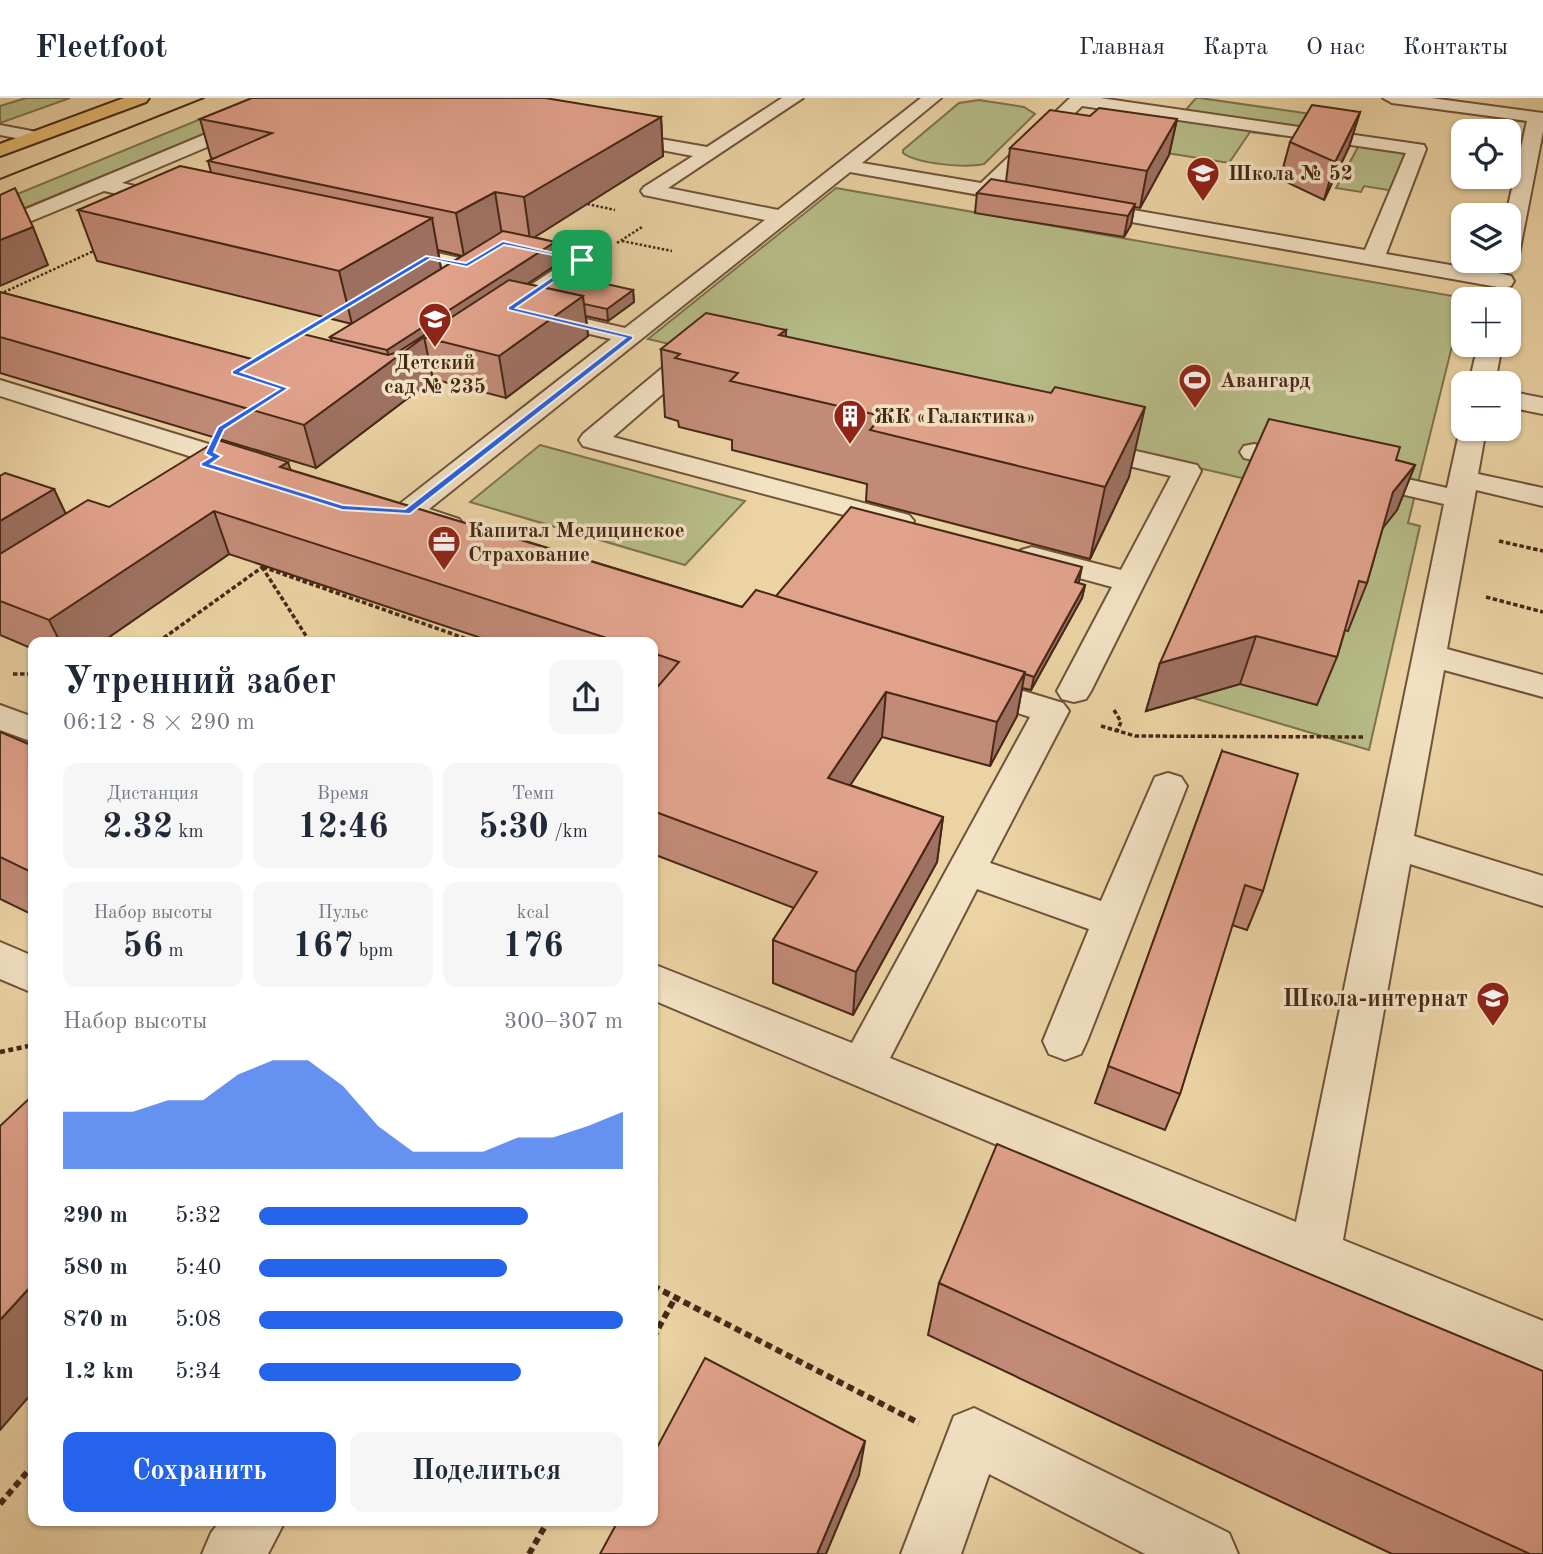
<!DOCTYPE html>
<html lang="ru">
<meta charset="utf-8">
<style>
body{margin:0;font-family:"Old Standard TT",serif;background:#f6f6f7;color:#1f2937;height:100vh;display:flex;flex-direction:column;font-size:26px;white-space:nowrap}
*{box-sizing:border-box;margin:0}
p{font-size:23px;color:#747a83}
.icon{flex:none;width:38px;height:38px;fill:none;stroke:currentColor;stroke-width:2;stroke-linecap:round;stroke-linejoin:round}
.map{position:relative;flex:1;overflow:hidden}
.details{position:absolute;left:28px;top:539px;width:630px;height:889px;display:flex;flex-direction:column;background:#fff;border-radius:14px;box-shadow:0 2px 5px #0004}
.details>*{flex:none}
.controls{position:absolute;left:1451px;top:21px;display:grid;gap:14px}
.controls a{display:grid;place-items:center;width:70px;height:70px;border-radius:14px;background:#fff;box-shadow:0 2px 5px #0004;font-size:35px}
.pin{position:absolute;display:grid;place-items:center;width:60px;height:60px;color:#fff;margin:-30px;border-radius:14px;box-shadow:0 4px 10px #0006}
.round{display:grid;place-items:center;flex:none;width:74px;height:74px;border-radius:14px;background:#f6f6f7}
.head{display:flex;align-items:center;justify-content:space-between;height:119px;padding:0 35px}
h1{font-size:38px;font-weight:700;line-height:52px}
.figures{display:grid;grid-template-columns:repeat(3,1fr);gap:10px;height:119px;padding:7px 35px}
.figures div{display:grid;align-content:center;border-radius:14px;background:#f6f6f7;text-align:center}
.figures b{font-size:35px;font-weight:700}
.figures small{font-size:19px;font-weight:400}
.figures p{font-size:19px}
.chart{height:196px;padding:14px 35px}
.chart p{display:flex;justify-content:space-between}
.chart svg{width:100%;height:126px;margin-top:7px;fill:#2563eb;opacity:.7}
.button{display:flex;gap:14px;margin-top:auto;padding:14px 35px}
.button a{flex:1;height:80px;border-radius:14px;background:#2563eb;color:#fff;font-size:28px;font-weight:700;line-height:80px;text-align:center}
.button a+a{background:#f6f6f7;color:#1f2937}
ul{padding:0 35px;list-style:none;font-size:23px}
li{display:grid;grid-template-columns:112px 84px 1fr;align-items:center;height:52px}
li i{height:18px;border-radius:9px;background:#2563eb}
header{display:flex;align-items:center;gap:42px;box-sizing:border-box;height:98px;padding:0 35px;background:#fff;border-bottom:2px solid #e0e1e3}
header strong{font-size:33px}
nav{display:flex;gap:38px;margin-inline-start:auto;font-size:24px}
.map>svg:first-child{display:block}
.green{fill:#b6bc87;stroke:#7e724e;stroke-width:2}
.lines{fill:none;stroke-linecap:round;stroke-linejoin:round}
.minor-casing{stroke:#70533a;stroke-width:4}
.major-casing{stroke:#472816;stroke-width:4}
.path-far3{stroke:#472816;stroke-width:2.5;stroke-dasharray:2.5 2;stroke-linecap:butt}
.path-far2{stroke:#472816;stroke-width:3.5;stroke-dasharray:4.5 2.5;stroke-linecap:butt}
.path-far1{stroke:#472816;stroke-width:4.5;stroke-dasharray:5 3.5;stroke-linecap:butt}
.path{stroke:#472816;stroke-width:6;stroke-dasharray:7 4.5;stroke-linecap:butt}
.minor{fill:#f2e2c4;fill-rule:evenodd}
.major{fill:#e6ba72;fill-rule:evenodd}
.tram{stroke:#472816;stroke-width:2}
.wall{fill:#c28b78;stroke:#472816;stroke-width:2;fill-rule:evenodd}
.shaded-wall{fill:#9e7162;stroke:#472816;stroke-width:2}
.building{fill:#e1a28c;stroke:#472816;stroke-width:2}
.route{fill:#2563eb;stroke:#fff;stroke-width:2;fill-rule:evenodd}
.labels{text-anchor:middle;stroke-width:7;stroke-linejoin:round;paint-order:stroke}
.far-poi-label{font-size:21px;font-weight:bold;fill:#472816;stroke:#f2e2c4;text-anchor:start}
.poi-label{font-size:24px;font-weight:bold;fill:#472816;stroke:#f2e2c4;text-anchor:end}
</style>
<header>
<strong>Fleetfoot</strong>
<nav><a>Главная</a><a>Карта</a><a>О нас</a><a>Контакты</a></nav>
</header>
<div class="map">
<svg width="1543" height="1456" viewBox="0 0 1543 1456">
<rect width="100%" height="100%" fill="#ebd3a4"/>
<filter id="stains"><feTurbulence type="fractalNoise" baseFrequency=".00286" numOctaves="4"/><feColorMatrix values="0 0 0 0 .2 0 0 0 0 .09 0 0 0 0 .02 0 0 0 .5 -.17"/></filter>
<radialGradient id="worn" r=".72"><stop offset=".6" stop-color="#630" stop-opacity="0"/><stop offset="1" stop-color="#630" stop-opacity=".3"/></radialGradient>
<!-- green -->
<g class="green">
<polygon points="26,0 70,0 0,25 0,8"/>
<polygon points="252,0 292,0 0,120 0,103"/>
<polygon points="1196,0 1200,0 1311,16 1302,31 1184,14"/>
<path d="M979 2 1024 9 1035 16 984 66C966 70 917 66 903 55V52L959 5Z"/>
<polygon points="1176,19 1283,35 1281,38 1250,34 1229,65 1148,52"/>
<polygon points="1359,47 1392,52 1409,58 1394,93 1364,88 1361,94 1336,90"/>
<polygon points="836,90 1464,200 1408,425 1420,428 1369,652 1153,588 1246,381 648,241"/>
<polygon points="540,347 745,403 685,467 470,404"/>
</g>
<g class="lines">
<defs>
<g id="minor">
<polygon points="292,0 316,0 313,4 122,85 182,99 185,103 182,107 175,109 104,93 0,136 0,122"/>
<path d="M782 0H803L668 90 778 112 921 0H941L862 65 981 85 1070 0H1100L1424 47 1426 51 1386 156 1503 176 1511 178 1514 183 1511 188 1503 190 850 74 429 411 459 421 464 427 459 433 449 436 397 420 392 414 397 408 611 241 530 222 526 217 530 212 538 210 625 230 765 122 644 97 641 93 644 89 693 58 603 41 600 37 603 33 609 32 707 49ZM1082 8 1406 55 1365 152 1000 89Z"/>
<polygon points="1383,0 1431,0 1543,15 1543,33 1519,156 1516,161 1508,162 1508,117 1506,117 1527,23 1392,5"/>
<polygon points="0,27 42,35 45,39 36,44 0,37"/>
<polygon points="503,139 590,157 593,162 508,223 492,223 488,218 492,213 564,165 506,152 475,173 467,175 380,155 377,150 380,145 388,144 464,161"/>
<polygon points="1478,247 1502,247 1495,285 1469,285"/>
<polygon points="694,249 703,251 706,256 703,261 613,339 909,417 914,423 909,429 899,432 889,429 583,348 579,342 583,336 685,251"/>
<polygon points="0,282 228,352 232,358 228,364 218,366 208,364 0,298"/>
<polygon points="1508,293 1543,300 1543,316 1508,309"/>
<polygon points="1463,326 1463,331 1486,331 1478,376 1543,390 1543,408 1476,392 1447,551 1543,577 1543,599 1444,572 1414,738 1543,778 1543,808 1410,766 1343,1142 1543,1223 1543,1277 653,902 653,866 852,945 1030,619 959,596 954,588 959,580 971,577 1063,605 1069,613 990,765 1101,803 1155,679 1168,675 1181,679 1187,688 1087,943 1081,956 1065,962 1049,956 1043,943 1089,831 977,791 890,960 1296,1124 1444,406 1244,360 1240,354 1244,348 1254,346 1447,390 1460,331"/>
<polygon points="1084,341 1197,367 1201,373 1091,593 1086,601 1074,604 1062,601 1057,593 1112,489 1021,464 1017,458 1021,452 1032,449 1121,472 1171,378 1074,355 1070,349 1074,343"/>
<polygon points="0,607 33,619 33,644 0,632"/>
<polygon points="0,844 33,858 33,895 0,881"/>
<polygon points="974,1310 1229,1435 1238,1456 1145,1456 989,1376 961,1456 901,1456 954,1318"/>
<polygon points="220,1423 285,1423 268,1456 202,1456 211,1435"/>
</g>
<polygon id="major" points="124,0 149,0 146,4 0,58 0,46"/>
</defs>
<!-- minor casing -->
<use href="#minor" class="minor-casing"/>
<!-- major casing -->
<use href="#major" class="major-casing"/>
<!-- path-far3 -->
<g class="path-far3">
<polyline points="583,105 615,112"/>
<polyline points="622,143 672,153"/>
<polyline points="617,145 642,129"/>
<polyline points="0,196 98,151"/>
<polyline points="296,238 330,217"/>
</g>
<!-- path-far2 -->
<g class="path-far2">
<polyline points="1499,443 1543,453"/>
<polyline points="262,469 310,544"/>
<polyline points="263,469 467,541 463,544"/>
<polyline points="1486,499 1543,514"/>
<polyline points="158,544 268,465"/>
<polyline points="13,576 33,576"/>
<polyline points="1114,612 1121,624 1117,633"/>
<polyline points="1101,628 1135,638 1363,639"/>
</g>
<!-- path-far1 -->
<polyline class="path-far1" points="0,954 33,947"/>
<!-- path -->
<g class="path">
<polyline points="653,1188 919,1325"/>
<polyline points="653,1240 675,1200"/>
<polyline points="0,1406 33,1367"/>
<polyline points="529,1456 548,1423"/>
</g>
<!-- minor -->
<use href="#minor" class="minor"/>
<!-- major -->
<use href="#major" class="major"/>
<!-- tram -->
<polyline class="tram" points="0,81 204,0"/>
</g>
<!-- wall -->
<g class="wall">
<polygon points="1360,14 1349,49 1324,102 1280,81 1290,44"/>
<polygon points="1090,18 1177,21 1169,57 1140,110 1134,109 1131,127 1124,139 975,115 977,95 1006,84 1010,50"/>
<path d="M661 19 663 58 534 139 555 144 557 166 527 186 542 189 633 192 634 204 608 223 586 218 588 238 506 300 433 281 316 370 0 275V194L255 262 332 243 330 239 352 226 97 163 78 112 211 74 208 63 214 61 211 60 200 21ZM438 152 462 158 441 171Z"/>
<polygon points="786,239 1129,379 1090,461 866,403 867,386 732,352 732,342 679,329 678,323 665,319 661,251"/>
<polygon points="1396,362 1415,367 1397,412 1383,429 1367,485 1348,533 1345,532 1337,559 1317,607 1240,586 1146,613 1160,565"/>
<polygon points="291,372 742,509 776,498 1079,483 1078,485 1085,487 1082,500 1031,592 1022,590 1017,618 990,668 882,639 850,687 943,719 937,764 853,917 773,885 773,842 794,810 653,756 653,544 493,544 229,456 102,544 33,544 33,551 0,537 0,378 66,416 109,409"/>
<polygon points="0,634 33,648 33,817 0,801"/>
<polygon points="1222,653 1263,793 1247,832 1232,827 1180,996 1165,1032 1095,1005"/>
<polygon points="939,1185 1543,1456 1392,1456 928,1237"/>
</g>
<!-- shaded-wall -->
<g class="shaded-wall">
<polygon points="1360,14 1349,49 1324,102 1335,64"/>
<polygon points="661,19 663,58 530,142 524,99"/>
<polygon points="1177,21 1169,57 1140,110 1147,73"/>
<polygon points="495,94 502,137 464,158 456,115"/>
<polygon points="1135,106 1131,127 1124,139 1128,118"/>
<polygon points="432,120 441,171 352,226 339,173"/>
<polygon points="33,129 48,167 0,188 0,142"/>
<polygon points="555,144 557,166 441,244 424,239 433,281 316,370 304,327 390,264 387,252"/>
<polygon points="633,192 634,204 608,223 607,211"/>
<polygon points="583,198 588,238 506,300 499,258"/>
<polygon points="786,232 785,295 779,237"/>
<polygon points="1145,309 1129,379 1090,461 1105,389"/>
<polygon points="288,364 301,405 280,369"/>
<polygon points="1415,367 1397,412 1375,440 1393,394"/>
<polygon points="54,391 74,433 0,479 0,423"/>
<polygon points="214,413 229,456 102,544 60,544 49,522"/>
<polygon points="1082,469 1079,483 1072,498 1075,484"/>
<polygon points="1085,487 1082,500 1031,592 1034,579"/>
<polygon points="1256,538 1240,586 1146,613 1160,565"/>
<polygon points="1025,574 1017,618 990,668 997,624"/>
<polygon points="886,594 882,639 826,724 828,680"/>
<polygon points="943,719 937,764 853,917 856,874"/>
<polygon points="33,1186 33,1294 0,1332 0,1222"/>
<polygon points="865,1343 859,1377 826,1456 817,1456"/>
</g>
<!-- building -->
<g class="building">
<polygon points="252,0 545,0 661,19 524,99 495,94 456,115 208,63 272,35 200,21"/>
<polygon points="1312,7 1360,14 1335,64 1290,44"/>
<polygon points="1099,10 1177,21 1147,73 1010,50 1050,12 1090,18"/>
<polygon points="180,68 432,120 339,173 78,112"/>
<polygon points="991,81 1135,106 1128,118 977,95"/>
<polygon points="15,90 33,129 0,142 0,97"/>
<polygon points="503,133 555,144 387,252 330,239"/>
<polygon points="562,176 633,192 607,211 584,206 583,198 542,189"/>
<polygon points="509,182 583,198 499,258 424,239 304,327 0,239 0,194 255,262 299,235 388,257 398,254"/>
<polygon points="706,215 786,232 779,237 1051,295 1055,289 1145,309 1105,389 870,332 882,318 730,283 738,275 675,260 680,256 661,251"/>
<polygon points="1269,321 1400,349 1396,362 1415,367 1393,394 1367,485 1359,483 1337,559 1256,538 1160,565"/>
<polygon points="218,342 288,364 280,369 742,509 756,492 1025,574 997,624 886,594 828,680 943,719 856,874 773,842 817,774 653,713 653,594 679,564 653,555 653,544 619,544 214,413 49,522 0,503 0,456 88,402 109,409"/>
<polygon points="5,375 54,391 0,423 0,378"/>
<polygon points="851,409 1082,469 1075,484 1085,487 1034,579 1025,576 1025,574 776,498"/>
<polygon points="0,634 33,648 33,775 0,759"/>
<polygon points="1222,653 1298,676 1263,793 1245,787 1180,996 1108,968"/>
<polygon points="33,997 33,1186 0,1222 0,1028"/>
<polygon points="997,1046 1543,1273 1543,1456 1530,1456 939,1185"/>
<polygon points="705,1260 865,1343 817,1456 600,1456 618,1423 653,1423 653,1357"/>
</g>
<!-- route -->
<path class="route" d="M503 143 585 162 516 210 633 238V241L410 416 342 412 201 368V365L211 359 205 356 218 329 279 291 232 276V273L426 158 466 165ZM504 147 577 162 508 209V212L625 240 405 411 343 407 211 366 222 358 214 354 224 332 289 290 241 274 430 161 467 169Z"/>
<!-- icons -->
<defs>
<symbol id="school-pin" viewBox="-11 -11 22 30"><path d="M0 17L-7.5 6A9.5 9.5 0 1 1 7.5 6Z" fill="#8f2418" stroke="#f2e2c4"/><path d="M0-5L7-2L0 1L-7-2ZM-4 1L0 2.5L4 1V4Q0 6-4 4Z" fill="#fff"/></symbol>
<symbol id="stadium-pin" viewBox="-11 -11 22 30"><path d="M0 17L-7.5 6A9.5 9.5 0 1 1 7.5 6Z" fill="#8f2418" stroke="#f2e2c4"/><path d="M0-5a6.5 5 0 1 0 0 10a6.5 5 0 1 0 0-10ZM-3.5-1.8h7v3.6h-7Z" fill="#fff"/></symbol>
<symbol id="building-pin" viewBox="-11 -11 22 30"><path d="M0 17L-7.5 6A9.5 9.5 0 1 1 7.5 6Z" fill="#8f2418" stroke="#f2e2c4"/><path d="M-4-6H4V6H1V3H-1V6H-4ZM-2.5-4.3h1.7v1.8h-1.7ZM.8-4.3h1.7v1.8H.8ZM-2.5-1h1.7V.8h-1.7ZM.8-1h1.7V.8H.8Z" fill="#fff"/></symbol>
<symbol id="office-pin" viewBox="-11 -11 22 30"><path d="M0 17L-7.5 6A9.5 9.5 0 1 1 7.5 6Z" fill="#8f2418" stroke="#f2e2c4"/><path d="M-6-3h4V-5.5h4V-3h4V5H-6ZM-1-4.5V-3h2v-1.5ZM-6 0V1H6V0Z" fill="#fff"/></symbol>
</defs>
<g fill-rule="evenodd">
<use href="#school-pin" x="1184" y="56" width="38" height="52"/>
<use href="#school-pin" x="416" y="202" width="38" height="52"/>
<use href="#stadium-pin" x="1176" y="263" width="38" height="52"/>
<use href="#building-pin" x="831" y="299" width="38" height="52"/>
<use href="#office-pin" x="425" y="425" width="38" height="52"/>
<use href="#school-pin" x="1474" y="881" width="38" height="52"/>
</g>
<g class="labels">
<!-- far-poi labels -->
<g class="far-poi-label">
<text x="1228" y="82">Школа № 52</text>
<text x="435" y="271" text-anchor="middle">Детский<tspan x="435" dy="24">сад № 235</tspan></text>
<text x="1220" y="289">Авангард</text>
<text x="874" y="325">ЖК «Галактика»</text>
<text x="468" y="439">Капитал Медицинское<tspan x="468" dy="24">Страхование</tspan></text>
</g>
<!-- poi labels -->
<g class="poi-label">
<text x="1468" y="908">Школа-интернат</text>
</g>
</g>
<rect width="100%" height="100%" filter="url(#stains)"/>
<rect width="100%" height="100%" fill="url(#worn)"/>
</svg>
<div class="controls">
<a><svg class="icon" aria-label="locate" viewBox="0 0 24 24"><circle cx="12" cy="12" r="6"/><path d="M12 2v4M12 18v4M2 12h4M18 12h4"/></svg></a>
<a><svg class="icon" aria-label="layers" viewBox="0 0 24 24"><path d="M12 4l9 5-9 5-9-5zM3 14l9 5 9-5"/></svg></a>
<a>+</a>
<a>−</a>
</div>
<div class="pin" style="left:582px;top:162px;background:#1e9e55"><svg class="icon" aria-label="arrive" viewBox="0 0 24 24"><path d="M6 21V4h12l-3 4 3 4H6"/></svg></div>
<section class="details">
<div class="head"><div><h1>Утренний забег</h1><p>06:12 · 8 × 290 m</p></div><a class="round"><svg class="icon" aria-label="share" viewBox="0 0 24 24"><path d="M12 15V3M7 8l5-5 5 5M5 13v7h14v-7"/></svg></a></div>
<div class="figures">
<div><p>Дистанция</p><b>2.32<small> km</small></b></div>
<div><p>Время</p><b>12:46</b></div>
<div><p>Темп</p><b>5:30<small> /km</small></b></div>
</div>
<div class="figures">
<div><p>Набор высоты</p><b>56<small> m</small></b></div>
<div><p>Пульс</p><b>167<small> bpm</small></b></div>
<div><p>kcal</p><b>176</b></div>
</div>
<div class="chart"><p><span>Набор высоты</span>300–307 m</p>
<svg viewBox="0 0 160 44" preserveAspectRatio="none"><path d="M0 44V24L10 24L20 24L30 20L40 20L50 11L60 6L70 6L80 15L90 29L100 38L110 38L120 38L130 33L140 33L150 29L160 24V44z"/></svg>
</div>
<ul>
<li><b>290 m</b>5:32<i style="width:74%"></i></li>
<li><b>580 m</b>5:40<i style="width:68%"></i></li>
<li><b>870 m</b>5:08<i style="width:100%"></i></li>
<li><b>1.2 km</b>5:34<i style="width:72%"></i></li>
</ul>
<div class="button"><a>Сохранить</a><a>Поделиться</a></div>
</section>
</div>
